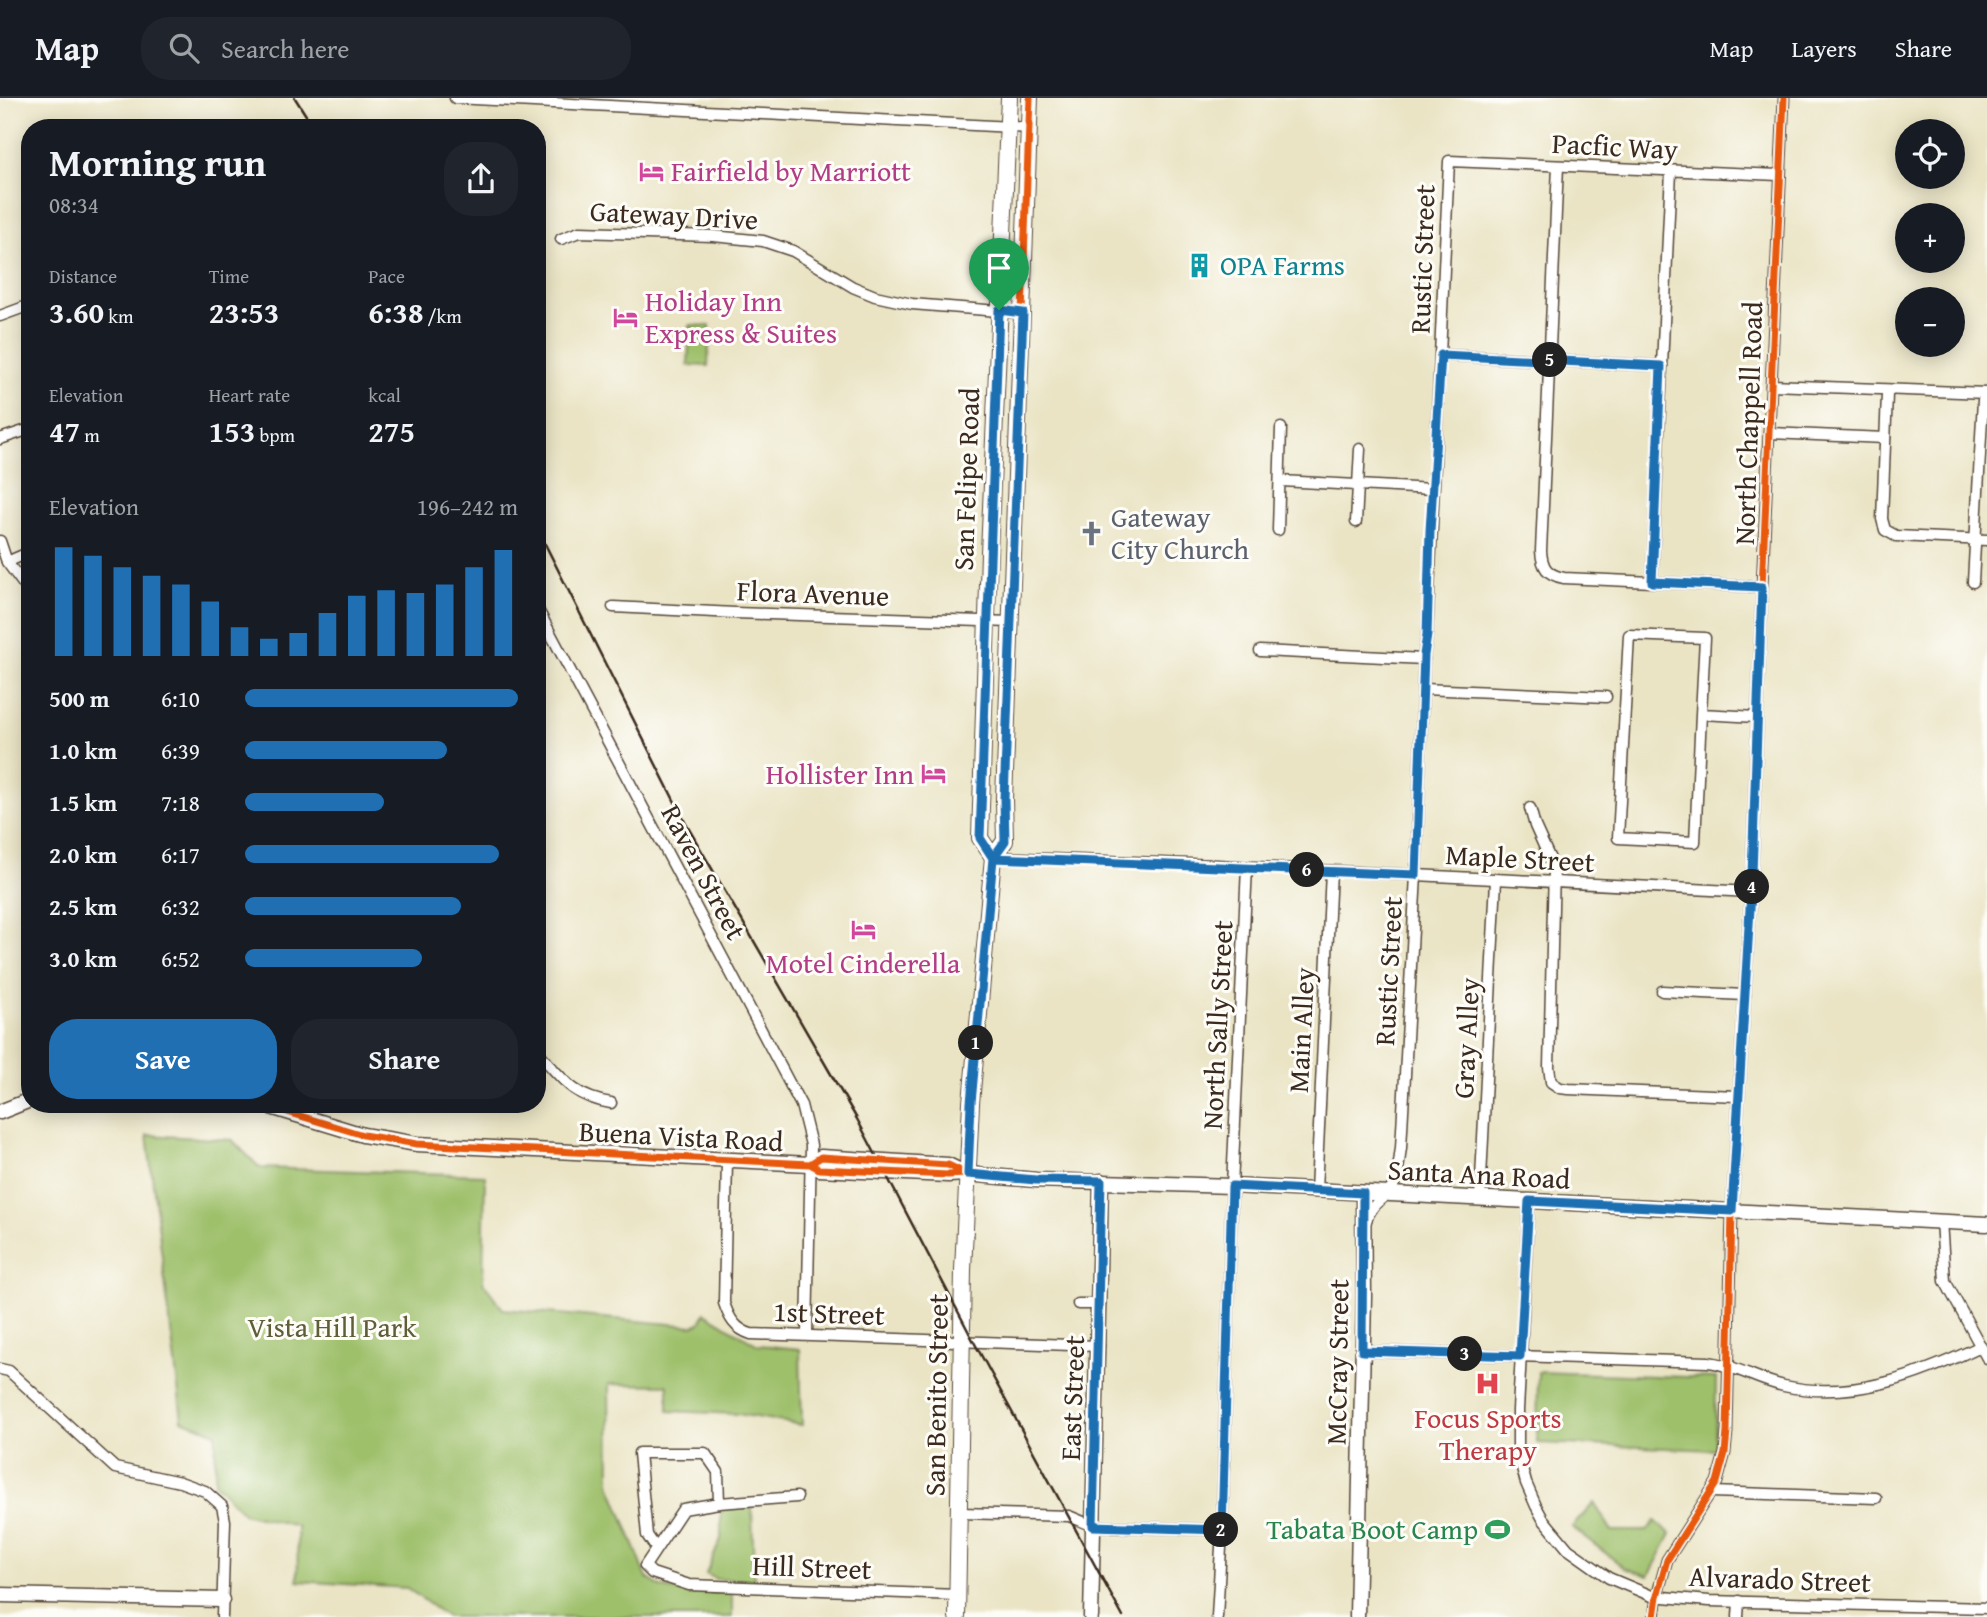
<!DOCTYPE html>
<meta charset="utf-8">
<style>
body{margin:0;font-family:"Gentium Book Plus",serif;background:#20242c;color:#f1f3f6;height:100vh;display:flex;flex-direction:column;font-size:26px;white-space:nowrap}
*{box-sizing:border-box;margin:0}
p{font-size:23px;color:#9ea1a6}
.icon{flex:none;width:38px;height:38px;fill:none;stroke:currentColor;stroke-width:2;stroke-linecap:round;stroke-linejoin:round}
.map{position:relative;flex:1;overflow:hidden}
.side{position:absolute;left:21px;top:21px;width:525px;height:994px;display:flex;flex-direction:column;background:#171b24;border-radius:28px;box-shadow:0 4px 18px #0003}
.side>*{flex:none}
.fabs{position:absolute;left:1895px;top:21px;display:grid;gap:14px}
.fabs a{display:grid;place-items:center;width:70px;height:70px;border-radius:50%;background:#171b24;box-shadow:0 4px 18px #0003;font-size:35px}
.pin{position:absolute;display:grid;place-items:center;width:60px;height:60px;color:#fff;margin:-72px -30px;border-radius:50% 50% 50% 0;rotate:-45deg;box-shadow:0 0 7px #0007}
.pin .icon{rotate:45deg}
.km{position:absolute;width:35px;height:35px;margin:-18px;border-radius:50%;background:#222;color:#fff;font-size:19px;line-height:35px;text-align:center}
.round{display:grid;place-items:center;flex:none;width:74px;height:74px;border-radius:28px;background:#20242c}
.summary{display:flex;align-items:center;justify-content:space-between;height:119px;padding:0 28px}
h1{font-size:38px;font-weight:600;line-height:52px}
.stats{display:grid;grid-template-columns:repeat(3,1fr);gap:10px;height:119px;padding:7px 28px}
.stats div{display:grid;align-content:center}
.stats b{font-size:30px;font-weight:600}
.stats small{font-size:19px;font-weight:400}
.stats p{font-size:19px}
.chart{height:196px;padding:14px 28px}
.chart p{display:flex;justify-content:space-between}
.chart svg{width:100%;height:126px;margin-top:7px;stroke:#1f6fb2;stroke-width:6}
.cta{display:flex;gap:14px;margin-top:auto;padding:14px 28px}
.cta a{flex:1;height:80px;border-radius:28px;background:#1f6fb2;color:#fff;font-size:28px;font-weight:600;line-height:80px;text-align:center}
.cta a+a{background:#20242c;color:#f1f3f6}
ul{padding:0 28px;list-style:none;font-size:23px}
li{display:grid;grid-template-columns:112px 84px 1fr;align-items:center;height:52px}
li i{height:18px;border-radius:9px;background:#1f6fb2}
header{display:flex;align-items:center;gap:42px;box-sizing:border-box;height:98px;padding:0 35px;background:#171b24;border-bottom:2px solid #363941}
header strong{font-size:33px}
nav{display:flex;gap:38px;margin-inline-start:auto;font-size:24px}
.search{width:490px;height:63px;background:#20242c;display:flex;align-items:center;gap:18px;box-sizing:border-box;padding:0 24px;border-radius:28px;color:#9ea1a6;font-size:26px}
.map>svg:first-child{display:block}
.green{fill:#9ec06a;stroke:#6c7544;stroke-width:2}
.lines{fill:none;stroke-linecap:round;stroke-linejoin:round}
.minor-casing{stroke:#554637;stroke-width:13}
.tertiary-casing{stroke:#554637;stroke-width:17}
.secondary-casing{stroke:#554637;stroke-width:18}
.minor{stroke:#fff;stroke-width:10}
.tertiary{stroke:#fff;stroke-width:14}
.secondary{stroke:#fff;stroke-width:16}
.rail{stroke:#3b2a1e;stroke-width:2.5}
.cycleway-casing{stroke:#fdfcf7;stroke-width:11}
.cycleway{stroke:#e8590c;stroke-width:7}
.route-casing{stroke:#fff;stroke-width:14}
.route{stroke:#1f6fb2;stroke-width:9}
.labels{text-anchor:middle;stroke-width:6;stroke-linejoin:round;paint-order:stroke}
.street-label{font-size:28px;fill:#3b2a1e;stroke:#fdfcf7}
.hotel-label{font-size:28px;fill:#b23c85;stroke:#fdfcf7;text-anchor:start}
.culture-label{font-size:28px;fill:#0d838f;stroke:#fdfcf7;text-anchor:start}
.worship-label{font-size:28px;fill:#5b616d;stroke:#fdfcf7;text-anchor:start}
.park-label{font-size:28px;fill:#5e5e39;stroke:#fdfcf7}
.health-label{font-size:28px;fill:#be3a42;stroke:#fdfcf7}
.leisure-label{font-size:28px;fill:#27864d;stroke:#fdfcf7;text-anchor:end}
</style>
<header>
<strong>Map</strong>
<div class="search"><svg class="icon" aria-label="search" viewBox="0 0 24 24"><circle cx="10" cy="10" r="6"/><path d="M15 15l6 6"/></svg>Search here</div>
<nav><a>Map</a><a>Layers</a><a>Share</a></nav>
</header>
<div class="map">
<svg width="1987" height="1519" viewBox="0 0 1987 1519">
<rect width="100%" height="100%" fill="#fdfcf7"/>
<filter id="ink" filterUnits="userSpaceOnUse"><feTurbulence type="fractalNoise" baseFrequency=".0143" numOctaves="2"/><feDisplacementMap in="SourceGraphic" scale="14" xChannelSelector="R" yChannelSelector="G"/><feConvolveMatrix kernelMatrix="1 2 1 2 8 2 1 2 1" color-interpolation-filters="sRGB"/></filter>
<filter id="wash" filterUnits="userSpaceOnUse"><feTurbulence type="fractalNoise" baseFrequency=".00686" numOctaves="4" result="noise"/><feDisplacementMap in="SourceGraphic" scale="28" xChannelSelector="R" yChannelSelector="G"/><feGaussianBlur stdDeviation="1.57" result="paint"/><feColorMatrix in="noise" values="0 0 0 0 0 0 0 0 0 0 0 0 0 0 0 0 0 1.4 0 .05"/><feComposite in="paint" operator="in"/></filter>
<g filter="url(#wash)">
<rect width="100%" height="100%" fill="#eae4c5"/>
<!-- green -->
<g class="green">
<polygon points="690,227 710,228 708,268 688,267"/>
<polygon points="147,1037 232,1042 260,1070 485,1077 483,1184 503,1211 693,1228 700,1225 705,1215 758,1247 800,1251 802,1327 738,1316 668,1313 668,1287 609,1286 610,1386 647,1480 661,1489 678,1493 732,1495 732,1519 447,1519 407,1490 298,1483 297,1428 243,1415 215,1385 216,1335 182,1322"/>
<polygon points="1538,1274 1716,1280 1715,1352 1537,1345"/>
<polygon points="1594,1405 1612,1433 1647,1433 1655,1423 1671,1436 1649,1478 1625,1470 1572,1429"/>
<polygon points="752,1409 754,1482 716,1481 706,1476 721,1441 721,1410"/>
</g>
</g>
<g filter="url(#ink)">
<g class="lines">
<defs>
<g id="minor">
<polyline points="455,0 1030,30"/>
<path d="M1558 68 1541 453C1542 469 1547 477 1564 480L1762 489"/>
<polyline points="561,141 579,134 713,138 763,143 793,153 853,189 875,198 912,206 1023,215"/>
<polyline points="0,218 30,207"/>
<polyline points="1441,257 1662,268"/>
<polyline points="1771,287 1987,295"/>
<polyline points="1887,296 1882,421 1885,432 1896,438 1987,442"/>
<polyline points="1769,335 1885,340"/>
<polyline points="0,341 30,331"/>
<polyline points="1281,383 1433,391"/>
<polyline points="1356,424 1360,351"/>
<polyline points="1278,432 1281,330"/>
<polyline points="0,443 7,464 30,495"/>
<polyline points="7,464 30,454"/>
<polyline points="1652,484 1671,73"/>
<polyline points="1973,484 1983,302"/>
<polyline points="613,509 735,515 1011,524"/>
<polyline points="537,510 801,1007 811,1047 807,1237"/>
<polyline points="1260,553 1424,561"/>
<polyline points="1423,591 1606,599"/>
<polyline points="1701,616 1695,744 1618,740 1629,537 1705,540 1701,616 1757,619"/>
<polyline points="1530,710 1535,728 1554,770 1549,969 1551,984 1560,990 1568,991 1737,998"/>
<polyline points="993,759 1217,767 1751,794"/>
<polyline points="1662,893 1745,897"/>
<path d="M537 953C562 980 572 999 611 1005"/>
<path d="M727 1062 724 1205C729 1220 735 1231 751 1236L1099 1248"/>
<polyline points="1316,1093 1331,773"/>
<polyline points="1480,1100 1496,782"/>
<polyline points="1529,1103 1518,1312 1518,1355 1526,1385 1536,1408 1543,1421 1568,1451 1609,1480 1652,1498 1709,1503 1987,1510"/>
<path d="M1366 1123C1372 1103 1384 1103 1393 1088 1399 1077 1399 1062 1401 1050L1416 777 1424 557 1427 537 1449 63 1779 77"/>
<polyline points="1941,1123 1945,1183 1987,1260"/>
<polyline points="1078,1206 1100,1206"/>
<path d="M1362 1253 1708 1264C1735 1267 1757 1282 1784 1288 1854 1303 1920 1277 1981 1248"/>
<polyline points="0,1271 9,1273 115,1370 180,1384 205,1393 222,1408 225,1423 222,1519"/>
<polyline points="1712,1394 1876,1400"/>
<polyline points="719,1405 683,1411 645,1468 652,1475 689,1487 957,1497"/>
<polyline points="960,1415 1069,1418 1093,1428 1222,1432"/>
<polyline points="656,1450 647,1437 639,1355 705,1355 718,1374 719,1405 797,1399"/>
<polyline points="1217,1519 1222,1432 1232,1088 1247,769"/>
<polyline points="1654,1519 1657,1498 1667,1462 1717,1384 1725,1355 1727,1334 1732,1113 1752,777 1762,489 1784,0"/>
<polyline points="1738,1519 1739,1503"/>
</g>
<g id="tertiary">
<polyline points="261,1006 363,1037 417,1046 810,1066 819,1071 948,1077 967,1076 948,1067 821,1059 810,1066"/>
<polyline points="0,1014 30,1002"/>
<polyline points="967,1076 1036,1082 1232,1088 1987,1126"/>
<polyline points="0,1497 222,1502"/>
<polyline points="1091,1519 1101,1083"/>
<polyline points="1357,1519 1364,1198 1363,1095"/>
</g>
<g id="secondary">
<polyline points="993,759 980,740 989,455 1009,0"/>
<polyline points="957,1519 963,1172 971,1005 993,759 1005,743 1004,701 1030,0"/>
</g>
</defs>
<!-- minor casing -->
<use href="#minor" class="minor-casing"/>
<!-- tertiary casing -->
<use href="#tertiary" class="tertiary-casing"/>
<!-- secondary casing -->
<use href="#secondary" class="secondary-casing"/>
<!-- minor -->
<use href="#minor" class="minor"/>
<!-- tertiary -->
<use href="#tertiary" class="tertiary"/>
<!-- secondary -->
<use href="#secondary" class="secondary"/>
<!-- rail -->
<g class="rail">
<polyline points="295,0 314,30"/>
<polyline points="537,430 686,726 857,1021 974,1244 1123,1519"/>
</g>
<defs>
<g id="cycleway">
<polyline points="999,212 980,740 993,759 1005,743 1004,701 1030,0"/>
<polyline points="261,1006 363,1037 417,1046 810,1066 819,1071 948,1077 967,1076 948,1067 821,1059 810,1066"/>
<polyline points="1654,1519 1657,1498 1667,1462 1717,1384 1725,1355 1727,1334 1732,1113 1752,777 1762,489 1784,0"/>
</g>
</defs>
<!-- cycleway casing -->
<use href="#cycleway" class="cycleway-casing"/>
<!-- cycleway -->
<use href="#cycleway" class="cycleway"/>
</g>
</g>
<g class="lines" filter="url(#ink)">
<defs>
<polyline id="route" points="999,212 980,740 993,760 971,1005 968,1076 1036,1082 1101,1083 1093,1428 1222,1432 1232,1088 1363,1095 1362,1253 1520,1258 1529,1103 1732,1113 1752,777 1762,489 1652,484 1661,268 1441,257 1430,433 1427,537 1424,557 1416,777 993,760 1005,743 1004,701 1023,215 999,212"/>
</defs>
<!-- route casing -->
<use href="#route" class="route-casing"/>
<!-- route -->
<use href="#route" class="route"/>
</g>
<!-- icons -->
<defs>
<symbol id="hotel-bare" viewBox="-9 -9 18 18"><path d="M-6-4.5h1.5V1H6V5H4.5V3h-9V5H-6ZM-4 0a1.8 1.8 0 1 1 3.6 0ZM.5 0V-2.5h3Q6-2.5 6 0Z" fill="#d1479c" stroke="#fdfcf7" stroke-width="2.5" paint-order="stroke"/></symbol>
<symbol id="building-bare" viewBox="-9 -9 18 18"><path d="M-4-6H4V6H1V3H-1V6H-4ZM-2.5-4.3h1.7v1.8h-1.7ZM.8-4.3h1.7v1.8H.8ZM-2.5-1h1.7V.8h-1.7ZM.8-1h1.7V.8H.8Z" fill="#0f9aa8" stroke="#fdfcf7" stroke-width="2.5" paint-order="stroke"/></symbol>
<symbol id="church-bare" viewBox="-9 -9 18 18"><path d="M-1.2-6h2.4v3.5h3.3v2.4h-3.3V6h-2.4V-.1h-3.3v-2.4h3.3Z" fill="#6b7280" stroke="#fdfcf7" stroke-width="2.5" paint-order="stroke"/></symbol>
<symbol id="hospital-bare" viewBox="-9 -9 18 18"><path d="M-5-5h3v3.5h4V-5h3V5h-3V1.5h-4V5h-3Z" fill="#e0444e" stroke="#fdfcf7" stroke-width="2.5" paint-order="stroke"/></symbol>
<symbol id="stadium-bare" viewBox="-9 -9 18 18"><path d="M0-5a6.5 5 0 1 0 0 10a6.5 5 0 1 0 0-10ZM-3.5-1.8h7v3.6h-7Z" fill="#2e9e5b" stroke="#fdfcf7" stroke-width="2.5" paint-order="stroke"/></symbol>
</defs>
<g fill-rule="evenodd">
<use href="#hotel-bare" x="634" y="56" width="35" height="35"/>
<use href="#building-bare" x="1182" y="150" width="35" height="35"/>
<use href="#hotel-bare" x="608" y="202" width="35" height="35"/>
<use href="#church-bare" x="1074" y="418" width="35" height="35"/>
<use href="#hotel-bare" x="916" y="658" width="35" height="35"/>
<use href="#hotel-bare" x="846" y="814" width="35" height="35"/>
<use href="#hospital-bare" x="1470" y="1268" width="35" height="35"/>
<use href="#stadium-bare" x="1480" y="1414" width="35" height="35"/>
</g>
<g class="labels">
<!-- street labels -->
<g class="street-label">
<text transform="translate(1615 48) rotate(3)" y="10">Pacfic Way</text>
<text transform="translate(674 117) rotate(3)" y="10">Gateway Drive</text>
<text transform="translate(1422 161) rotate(-88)" y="10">Rustic Street</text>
<text transform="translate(1748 325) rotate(-88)" y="10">North Chappell Road</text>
<text transform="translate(966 381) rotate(-88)" y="10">San Felipe Road</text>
<text transform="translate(813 495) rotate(2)" y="10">Flora Avenue</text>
<text transform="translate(1520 760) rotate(3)" y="10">Maple Street</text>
<text transform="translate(704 774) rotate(62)" y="10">Raven Street</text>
<text transform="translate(1388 873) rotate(-87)" y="10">Rustic Street</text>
<text transform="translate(1217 927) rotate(-87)" y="10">North Sally Street</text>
<text transform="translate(1301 932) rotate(-87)" y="10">Main Alley</text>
<text transform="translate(1466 940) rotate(-87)" y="10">Gray Alley</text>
<text transform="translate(681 1038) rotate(3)" y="10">Buena Vista Road</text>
<text transform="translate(1479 1076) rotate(3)" y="10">Santa Ana Road</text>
<text transform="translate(829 1215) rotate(2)" y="10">1st Street</text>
<text transform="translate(1337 1264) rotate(-89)" y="10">McCray Street</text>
<text transform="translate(936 1297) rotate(-89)" y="10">San Benito Street</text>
<text transform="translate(1072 1300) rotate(-88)" y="10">East Street</text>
<text transform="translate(812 1469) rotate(2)" y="10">Hill Street</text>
<text transform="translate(1780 1481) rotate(2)" y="10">Alvarado Street</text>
</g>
<!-- hotel labels -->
<g class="hotel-label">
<text x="671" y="83">Fairfield by Marriott</text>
<text x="645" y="213">Holiday Inn<tspan x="645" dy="32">Express &amp; Suites</tspan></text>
<text x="914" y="686" text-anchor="end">Hollister Inn</text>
<text x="863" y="875" text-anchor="middle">Motel Cinderella</text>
</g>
<!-- culture labels -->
<g class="culture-label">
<text x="1220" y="177">OPA Farms</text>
</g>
<!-- worship labels -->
<g class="worship-label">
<text x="1111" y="429">Gateway<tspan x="1111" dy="32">City Church</tspan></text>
</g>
<!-- park labels -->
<g class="park-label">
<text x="332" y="1239">Vista Hill Park</text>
</g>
<!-- health labels -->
<g class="health-label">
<text x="1488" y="1330">Focus Sports<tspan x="1488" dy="32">Therapy</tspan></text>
</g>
<!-- leisure labels -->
<g class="leisure-label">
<text x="1478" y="1441">Tabata Boot Camp</text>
</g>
</g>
</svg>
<div class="fabs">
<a><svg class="icon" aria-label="locate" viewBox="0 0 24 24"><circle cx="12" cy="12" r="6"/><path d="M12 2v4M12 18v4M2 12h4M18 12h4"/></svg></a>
<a>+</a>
<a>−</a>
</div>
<div class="pin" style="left:999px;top:212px;background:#1e9e55"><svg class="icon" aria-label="arrive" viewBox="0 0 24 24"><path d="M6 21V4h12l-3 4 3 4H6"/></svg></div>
<b class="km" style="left:976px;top:945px">1</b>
<b class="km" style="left:1221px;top:1432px">2</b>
<b class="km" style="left:1465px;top:1256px">3</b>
<b class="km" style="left:1752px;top:789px">4</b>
<b class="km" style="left:1550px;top:262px">5</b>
<b class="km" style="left:1307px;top:772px">6</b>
<section class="side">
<div class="summary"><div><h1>Morning run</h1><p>08:34</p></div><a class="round"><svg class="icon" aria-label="share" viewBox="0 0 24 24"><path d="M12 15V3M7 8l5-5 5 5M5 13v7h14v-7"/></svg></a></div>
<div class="stats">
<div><p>Distance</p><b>3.60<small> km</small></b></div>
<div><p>Time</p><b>23:53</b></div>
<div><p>Pace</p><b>6:38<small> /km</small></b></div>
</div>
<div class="stats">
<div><p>Elevation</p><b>47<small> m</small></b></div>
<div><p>Heart rate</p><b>153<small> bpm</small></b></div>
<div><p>kcal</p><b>275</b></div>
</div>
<div class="chart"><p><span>Elevation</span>196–242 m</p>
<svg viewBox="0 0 160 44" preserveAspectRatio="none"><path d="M5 44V6M15 44V9M25 44V13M35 44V16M45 44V19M55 44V25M65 44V34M75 44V38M85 44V36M95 44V29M105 44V23M115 44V21M125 44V22M135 44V19M145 44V13M155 44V7"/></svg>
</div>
<ul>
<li><b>500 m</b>6:10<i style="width:100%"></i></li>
<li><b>1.0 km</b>6:39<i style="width:74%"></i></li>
<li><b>1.5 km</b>7:18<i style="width:51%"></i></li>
<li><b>2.0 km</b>6:17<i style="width:93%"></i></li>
<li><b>2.5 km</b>6:32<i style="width:79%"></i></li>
<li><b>3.0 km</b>6:52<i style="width:65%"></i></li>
</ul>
<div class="cta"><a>Save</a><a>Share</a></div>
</section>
</div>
